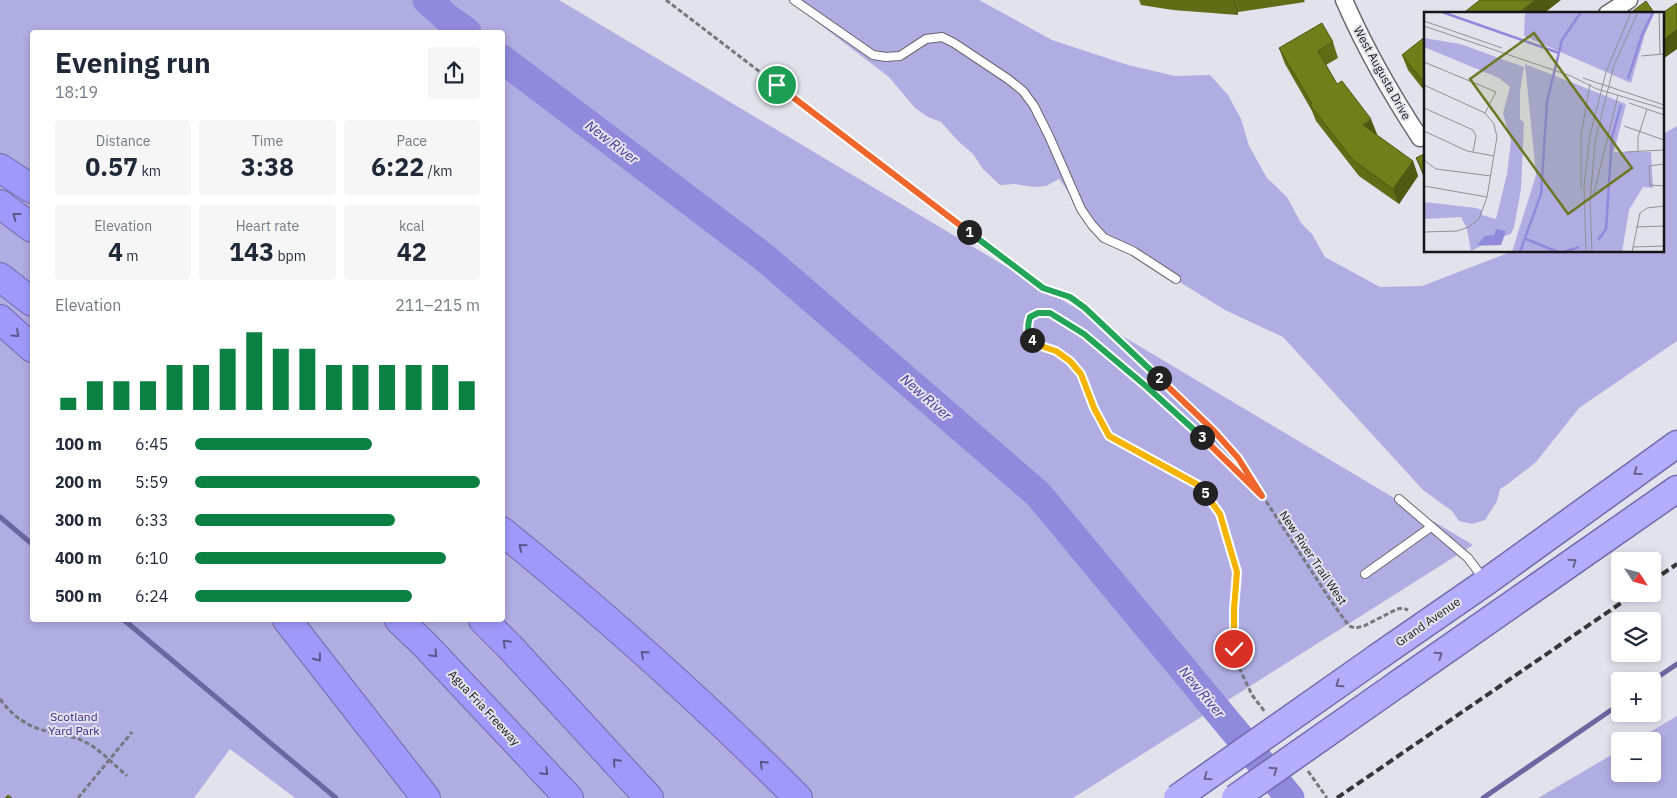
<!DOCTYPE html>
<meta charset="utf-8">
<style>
body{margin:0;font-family:"IBM Plex Sans",sans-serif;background:#f6f6f7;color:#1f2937;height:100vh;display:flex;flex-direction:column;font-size:19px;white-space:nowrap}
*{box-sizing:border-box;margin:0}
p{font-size:16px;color:#747a83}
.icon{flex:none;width:28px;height:28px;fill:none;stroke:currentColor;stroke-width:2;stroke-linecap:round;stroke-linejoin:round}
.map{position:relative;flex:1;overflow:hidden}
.sheet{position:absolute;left:30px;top:30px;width:475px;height:592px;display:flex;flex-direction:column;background:#fff;border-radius:5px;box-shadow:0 2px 8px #0003}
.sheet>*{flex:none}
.needle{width:32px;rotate:126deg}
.controls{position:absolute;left:1611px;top:552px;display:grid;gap:10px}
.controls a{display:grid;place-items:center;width:50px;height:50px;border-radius:5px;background:#fff;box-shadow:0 2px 8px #0003;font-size:25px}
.pin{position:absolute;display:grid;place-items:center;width:42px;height:42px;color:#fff;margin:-21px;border:2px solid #fff;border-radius:50%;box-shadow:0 1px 5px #0007}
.km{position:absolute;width:25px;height:25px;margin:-12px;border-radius:50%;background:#222;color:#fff;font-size:14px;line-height:25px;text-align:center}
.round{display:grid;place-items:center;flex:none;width:52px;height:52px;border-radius:5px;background:#f6f6f7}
.head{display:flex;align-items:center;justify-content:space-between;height:85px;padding:0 25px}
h1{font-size:28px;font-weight:800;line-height:38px}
.metrics{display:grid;grid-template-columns:repeat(3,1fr);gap:8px;height:85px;padding:5px 25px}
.metrics div{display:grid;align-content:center;border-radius:5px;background:#f6f6f7;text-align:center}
.metrics b{font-size:25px;font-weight:800}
.metrics small{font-size:14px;font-weight:400}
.metrics p{font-size:14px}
.chart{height:140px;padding:10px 25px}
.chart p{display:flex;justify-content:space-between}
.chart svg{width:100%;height:90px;margin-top:5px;stroke:#0b8043;stroke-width:6}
ul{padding:0 25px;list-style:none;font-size:16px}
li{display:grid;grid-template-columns:80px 60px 1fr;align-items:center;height:38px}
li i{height:12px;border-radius:6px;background:#0b8043}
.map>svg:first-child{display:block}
.green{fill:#afade2;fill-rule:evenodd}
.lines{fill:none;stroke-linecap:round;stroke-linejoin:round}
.stream{stroke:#6a67a1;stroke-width:5}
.river{stroke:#8f8adc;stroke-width:29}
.service-casing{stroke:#67676f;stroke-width:10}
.minor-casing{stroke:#67676f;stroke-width:19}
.trunk-casing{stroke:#6f6bac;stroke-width:29}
.motorway-casing{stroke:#6f6bac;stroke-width:30}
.path{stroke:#77777e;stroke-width:3;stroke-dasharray:5 2.5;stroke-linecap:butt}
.service{stroke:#fff;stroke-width:8}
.minor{stroke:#fff;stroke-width:16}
.trunk{stroke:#b3aefc;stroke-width:26}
.motorway{stroke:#a099fc;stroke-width:28}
.rail{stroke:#37373b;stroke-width:4;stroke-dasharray:8 4;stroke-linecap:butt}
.trunk-bridge-casing{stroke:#6f6bac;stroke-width:29;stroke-linecap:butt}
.trunk-bridge{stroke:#b3aefc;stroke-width:26}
.wall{fill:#626c16}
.shaded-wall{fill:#505812}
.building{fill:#727e19;stroke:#505812}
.oneway{stroke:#5a578a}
.oneway2{stroke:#64628a}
.split-1-casing{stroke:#fff;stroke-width:10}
.split-2-casing{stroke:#fff;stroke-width:10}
.split-3-casing{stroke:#fff;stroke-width:10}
.split-4-casing{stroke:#fff;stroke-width:10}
.split-5-casing{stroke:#fff;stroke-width:10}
.split-6-casing{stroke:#fff;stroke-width:10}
.split-1{stroke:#f0652b;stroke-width:6}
.split-2{stroke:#22a559;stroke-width:6}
.split-3{stroke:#f0652b;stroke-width:6}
.split-4{stroke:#22a559;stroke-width:6}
.split-5{stroke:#f5b400;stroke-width:6}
.split-6{stroke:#f5b400;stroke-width:6}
.labels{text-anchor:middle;stroke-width:4;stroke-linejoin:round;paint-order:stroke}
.street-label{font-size:12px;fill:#151518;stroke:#e2e2ec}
.park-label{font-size:12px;fill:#3a2786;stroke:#e2e2ec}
.water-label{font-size:14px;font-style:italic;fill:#463595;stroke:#e2e2ec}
.inset-river{fill:none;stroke:#8f8adc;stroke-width:2.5}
.inset-road{fill:none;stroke:#909097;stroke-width:1}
.view{fill:#6c7722;fill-opacity:0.15;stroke:#6c7722;stroke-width:2.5}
.inset-edge{fill:none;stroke:#151518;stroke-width:2.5}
</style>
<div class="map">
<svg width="1677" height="798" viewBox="0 0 1677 798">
<rect width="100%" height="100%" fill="#e2e2ec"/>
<!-- green -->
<g class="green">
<path d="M0 0H559L1473 545 1073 798H295L230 749 194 798H0ZM32 32H502V620H32Z"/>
<polygon points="788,0 979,0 1052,40 1128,65 1175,76 1210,75 1228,95 1241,119 1249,146 1267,178 1287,197 1301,223 1312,234 1325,257 1380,287 1422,286 1513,251 1663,251 1663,134 1677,126 1677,341 1579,408 1536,462 1508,484 1500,489 1497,501 1485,520 1472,524 1459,521 1452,511 1423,490 1283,337 1225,310 1110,239 1079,206 1059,179 1046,186 1034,187 1015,184 1000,185 983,169 973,154 958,141 941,122 928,117 915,108 889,77"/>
<polygon points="1677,716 1677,798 1538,798 1620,750 1620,774 1652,774 1652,741 1635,741"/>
</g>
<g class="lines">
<!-- stream -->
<g class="stream">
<polyline points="0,517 32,544"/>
<polyline points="124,620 336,798"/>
<polyline points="1652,681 1677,664"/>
<polyline points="1483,798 1620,704"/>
</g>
<!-- river -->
<g class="river">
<polyline points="427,0 446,17 467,32"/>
<polyline points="502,59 765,258 1038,494 1290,798"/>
</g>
<defs>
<g id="service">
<polyline points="794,0 873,55 886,57 900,56 926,39 942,37 954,43 1008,79 1023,91 1034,106 1049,136 1081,209 1092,225 1104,238 1133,251 1176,279"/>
<polyline points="1399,499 1468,558 1483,578"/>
<polyline points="1365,574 1431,527"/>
</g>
<g id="minor">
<path d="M1344 0C1365 48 1391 94 1420 138L1426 134"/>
<polyline points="1607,14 1629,0"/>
</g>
<g id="trunk">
<polyline points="1379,656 1486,582 1677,444"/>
<polyline points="1399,683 1677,489"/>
</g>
<g id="motorway">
<polyline points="0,168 32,189"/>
<polyline points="0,204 32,228"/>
<polyline points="0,277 32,302"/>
<polyline points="0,319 32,348"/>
<path d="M502 531C605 615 705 704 798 798"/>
<polyline points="287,620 426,798"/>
<polyline points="399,620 425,645 569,798"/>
<polyline points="483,620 510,647 649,798"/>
</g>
</defs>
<!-- service casing -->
<use href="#service" class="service-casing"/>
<!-- minor casing -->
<use href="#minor" class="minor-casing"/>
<!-- trunk casing -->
<use href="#trunk" class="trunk-casing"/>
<!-- motorway casing -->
<use href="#motorway" class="motorway-casing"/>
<!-- path -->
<g class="path">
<polyline points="666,0 1029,278 1043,288 1070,297 1085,308 1214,431 1238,458 1331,601 1349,626 1355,628 1364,626 1397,609 1403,608 1408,610"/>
<path d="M1256 490C1209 442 1159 397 1108 354 1095 343 1064 317 1048 313 1042 312 1036 314 1030 317L1027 324 1028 335 1035 344 1056 351 1070 361 1081 374 1094 408 1109 436 1199 486 1220 514 1237 572 1234 609V649L1241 672 1252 695 1265 712"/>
<path d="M0 699C13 717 29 728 51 732 62 735 75 736 85 742 101 750 114 765 127 776"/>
<polyline points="1308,771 1327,798"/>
<polyline points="78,798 132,732"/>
</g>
<!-- service -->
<use href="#service" class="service"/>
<!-- minor -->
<use href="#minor" class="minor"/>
<!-- trunk -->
<use href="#trunk" class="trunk"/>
<!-- motorway -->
<use href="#motorway" class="motorway"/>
<!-- rail -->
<g class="rail">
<polyline points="1652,581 1677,564"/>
<polyline points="1337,798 1634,594"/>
</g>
<defs>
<g id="trunk-bridge">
<polyline points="1177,798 1379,656"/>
<polyline points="1235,798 1399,683"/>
</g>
</defs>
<!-- trunk-bridge casing -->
<use href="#trunk-bridge" class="trunk-bridge-casing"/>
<!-- trunk-bridge -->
<use href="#trunk-bridge" class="trunk-bridge"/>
</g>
<!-- wall -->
<g class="wall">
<polygon points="1139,0 1304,0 1305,2 1238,12 1238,15 1173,10 1141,5"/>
<polygon points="1426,36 1426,93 1408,70 1402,55"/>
<polygon points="1333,42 1338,58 1326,65 1337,84 1377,134 1376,135 1413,161 1418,176 1399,204 1359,176 1316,121 1312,111 1285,64 1279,48"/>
<polygon points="1426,153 1426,181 1422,173 1416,158"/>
</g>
<!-- shaded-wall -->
<g class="shaded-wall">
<polygon points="1233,0 1234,0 1238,12 1238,15"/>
<polygon points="1535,0 1561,0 1543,14 1517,14"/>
<polygon points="1677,29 1677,49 1663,59 1663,40"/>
<polygon points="1426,79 1426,89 1423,81"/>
<polygon points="1371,119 1377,134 1368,141 1363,125"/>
<polygon points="1413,161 1418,176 1399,204 1393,189"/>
</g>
<!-- building -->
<g class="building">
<polygon points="1480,0 1535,0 1517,14 1462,14"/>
<polygon points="1646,1 1655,14 1629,14"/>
<polygon points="1677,3 1677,29 1663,40 1663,14 1661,14"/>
<polygon points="1322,23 1333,42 1318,51 1337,84 1342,81 1371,119 1363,125 1413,161 1393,189 1353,160 1310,105 1312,104 1279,48"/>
<polygon points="1426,36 1426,79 1423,81 1402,55"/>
<polygon points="1426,153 1426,177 1416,158"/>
<polygon points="8,795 12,798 5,798"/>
</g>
<!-- one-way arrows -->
<defs><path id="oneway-chevron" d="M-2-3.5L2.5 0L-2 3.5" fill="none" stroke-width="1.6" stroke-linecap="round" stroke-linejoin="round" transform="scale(1.25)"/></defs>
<g class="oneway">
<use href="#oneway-chevron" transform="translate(16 216) rotate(-143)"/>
<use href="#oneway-chevron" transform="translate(16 334) rotate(42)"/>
<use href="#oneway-chevron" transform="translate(522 547) rotate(-140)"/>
<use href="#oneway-chevron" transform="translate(506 643) rotate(-135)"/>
<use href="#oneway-chevron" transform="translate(434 654) rotate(47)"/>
<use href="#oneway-chevron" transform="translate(644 654) rotate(-138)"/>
<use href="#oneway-chevron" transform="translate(318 658) rotate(52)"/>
<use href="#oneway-chevron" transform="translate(616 762) rotate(-133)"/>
<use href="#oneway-chevron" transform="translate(763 764) rotate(-136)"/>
<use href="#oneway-chevron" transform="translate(545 772) rotate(47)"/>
</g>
<g class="oneway2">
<use href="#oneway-chevron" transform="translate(1637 472) rotate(144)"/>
<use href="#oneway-chevron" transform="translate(1573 562) rotate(-35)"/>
<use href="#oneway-chevron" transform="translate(1439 655) rotate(-35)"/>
<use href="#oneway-chevron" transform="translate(1339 684) rotate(145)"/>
<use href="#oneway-chevron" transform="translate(1274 770) rotate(-35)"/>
<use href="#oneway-chevron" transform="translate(1207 777) rotate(145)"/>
</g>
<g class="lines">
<defs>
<polyline id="split-1" points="777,85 969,232"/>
<polyline id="split-2" points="969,232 1043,288 1070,297 1085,308 1159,378"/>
<polyline id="split-3" points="1159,378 1214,431 1238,458 1262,496 1202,437"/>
<path id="split-4" d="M1032 340C1027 333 1027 326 1030 317L1038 313H1050L1084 334 1147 387 1202 437"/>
<polyline id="split-5" points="1032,340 1035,344 1056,351 1070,361 1081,374 1094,408 1109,436 1200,486 1205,493"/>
<polyline id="split-6" points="1205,493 1220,514 1237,572 1234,609 1234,649"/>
</defs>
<!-- split-1 casing -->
<use href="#split-1" class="split-1-casing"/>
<!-- split-2 casing -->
<use href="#split-2" class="split-2-casing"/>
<!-- split-3 casing -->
<use href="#split-3" class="split-3-casing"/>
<!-- split-4 casing -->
<use href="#split-4" class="split-4-casing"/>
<!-- split-5 casing -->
<use href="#split-5" class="split-5-casing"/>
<!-- split-6 casing -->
<use href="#split-6" class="split-6-casing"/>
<!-- split-1 -->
<use href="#split-1" class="split-1"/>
<!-- split-2 -->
<use href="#split-2" class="split-2"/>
<!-- split-3 -->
<use href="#split-3" class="split-3"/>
<!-- split-4 -->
<use href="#split-4" class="split-4"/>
<!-- split-5 -->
<use href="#split-5" class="split-5"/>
<!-- split-6 -->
<use href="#split-6" class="split-6"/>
</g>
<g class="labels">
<!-- street labels -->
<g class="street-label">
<text transform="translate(1382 73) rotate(61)" y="4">West Augusta Drive</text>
<text transform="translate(1313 558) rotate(56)" y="4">New River Trail West</text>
<text transform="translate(1428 622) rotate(-35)" y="4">Grand Avenue</text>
<text transform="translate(484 708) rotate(47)" y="4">Agua Fria Freeway</text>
</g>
<!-- park labels -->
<g class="park-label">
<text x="74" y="721">Scotland<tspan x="74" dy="14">Yard Park</tspan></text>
</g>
<!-- water labels -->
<g class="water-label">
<text transform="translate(612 142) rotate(37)" y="5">New River</text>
<text transform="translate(926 397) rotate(41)" y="5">New River</text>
<text transform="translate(1202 692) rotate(50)" y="5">New River</text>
</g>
</g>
<!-- overview -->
<g transform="translate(1424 12)">
<rect width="240" height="240" fill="#e2e2ec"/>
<path d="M101 0H231L221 22 207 71 100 24ZM0 26 36 32 100 55 96 79V107L100 111 97 177 90 215 87 222 78 225 77 233 57 234 47 239 43 217 37 205 0 207V190L52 196 58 198V203L72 207 83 162 87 129 79 101 86 75 75 66 0 35ZM101 52 202 92 190 140H227L229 176 219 175 205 198 198 240H88L112 163Z" fill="#afade2"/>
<path d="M72 217 82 219 77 233H53L61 224 70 223Z" fill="#8f8adc"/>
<path class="inset-river" d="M18 0 135 41M204 67 218 23 229 0M102 227 134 240M174 228 182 217 188 125 197 93M96 240 117 182 123 90 138 28 157 0M140 240 155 235"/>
<path class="inset-road" d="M235 0 236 42M0 9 78 36M0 14 147 64 173 77 240 97M217 44 240 42M0 50 72 80 61 101M159 66 240 93M0 73 61 101 70 112 73 125 63 185 55 207 45 215 33 219 0 220M205 91 240 103M0 96 49 118 52 124 49 140M200 114 240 128M0 119 43 139 70 144M214 139V125L223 97M201 140 240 138M0 148 12 157 67 164M240 152 225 154 226 173 240 174M0 174 63 185M157 177V123L166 72M170 181 194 83M212 215 240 214M209 235 240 234M162 240 160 174 166 123 182 60 207 0M168 240 166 190 171 130 190 53 214 0M208 240 216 201 223 196 240 194"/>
<path class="view" d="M110 21 208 156 144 202 46 67Z"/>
<rect width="240" height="240" class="inset-edge"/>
</g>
</svg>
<div class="controls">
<a><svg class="needle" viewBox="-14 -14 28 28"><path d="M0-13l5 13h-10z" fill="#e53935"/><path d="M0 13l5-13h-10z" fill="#747a83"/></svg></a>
<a><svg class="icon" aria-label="layers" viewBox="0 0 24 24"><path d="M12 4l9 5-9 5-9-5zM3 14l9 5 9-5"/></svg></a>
<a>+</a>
<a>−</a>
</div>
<div class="pin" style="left:777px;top:85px;background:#1e9e55"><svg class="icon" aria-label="arrive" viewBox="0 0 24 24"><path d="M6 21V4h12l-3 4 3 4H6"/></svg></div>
<div class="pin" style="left:1234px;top:649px;background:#d93025"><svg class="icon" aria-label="check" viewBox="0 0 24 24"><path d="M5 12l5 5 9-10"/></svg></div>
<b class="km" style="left:969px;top:232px">1</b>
<b class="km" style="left:1159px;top:378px">2</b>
<b class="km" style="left:1202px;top:437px">3</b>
<b class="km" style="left:1032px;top:340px">4</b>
<b class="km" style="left:1205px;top:493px">5</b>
<section class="sheet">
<div class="head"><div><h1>Evening run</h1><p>18:19</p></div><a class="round"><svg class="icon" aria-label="share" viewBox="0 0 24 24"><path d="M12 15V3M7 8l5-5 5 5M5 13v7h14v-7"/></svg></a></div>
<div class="metrics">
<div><p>Distance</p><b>0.57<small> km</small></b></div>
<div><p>Time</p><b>3:38</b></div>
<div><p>Pace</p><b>6:22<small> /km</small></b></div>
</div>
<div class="metrics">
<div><p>Elevation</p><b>4<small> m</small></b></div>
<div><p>Heart rate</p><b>143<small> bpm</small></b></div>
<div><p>kcal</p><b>42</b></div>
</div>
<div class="chart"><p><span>Elevation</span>211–215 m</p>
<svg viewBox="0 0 160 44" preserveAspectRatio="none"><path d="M5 44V38M15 44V30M25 44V30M35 44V30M45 44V22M55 44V22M65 44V14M75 44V6M85 44V14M95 44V14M105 44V22M115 44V22M125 44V22M135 44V22M145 44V22M155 44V30"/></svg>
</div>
<ul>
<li><b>100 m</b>6:45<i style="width:62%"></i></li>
<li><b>200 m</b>5:59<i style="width:100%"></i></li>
<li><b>300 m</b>6:33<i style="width:70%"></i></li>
<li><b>400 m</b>6:10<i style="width:88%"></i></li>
<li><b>500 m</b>6:24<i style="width:76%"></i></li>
</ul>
</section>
</div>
